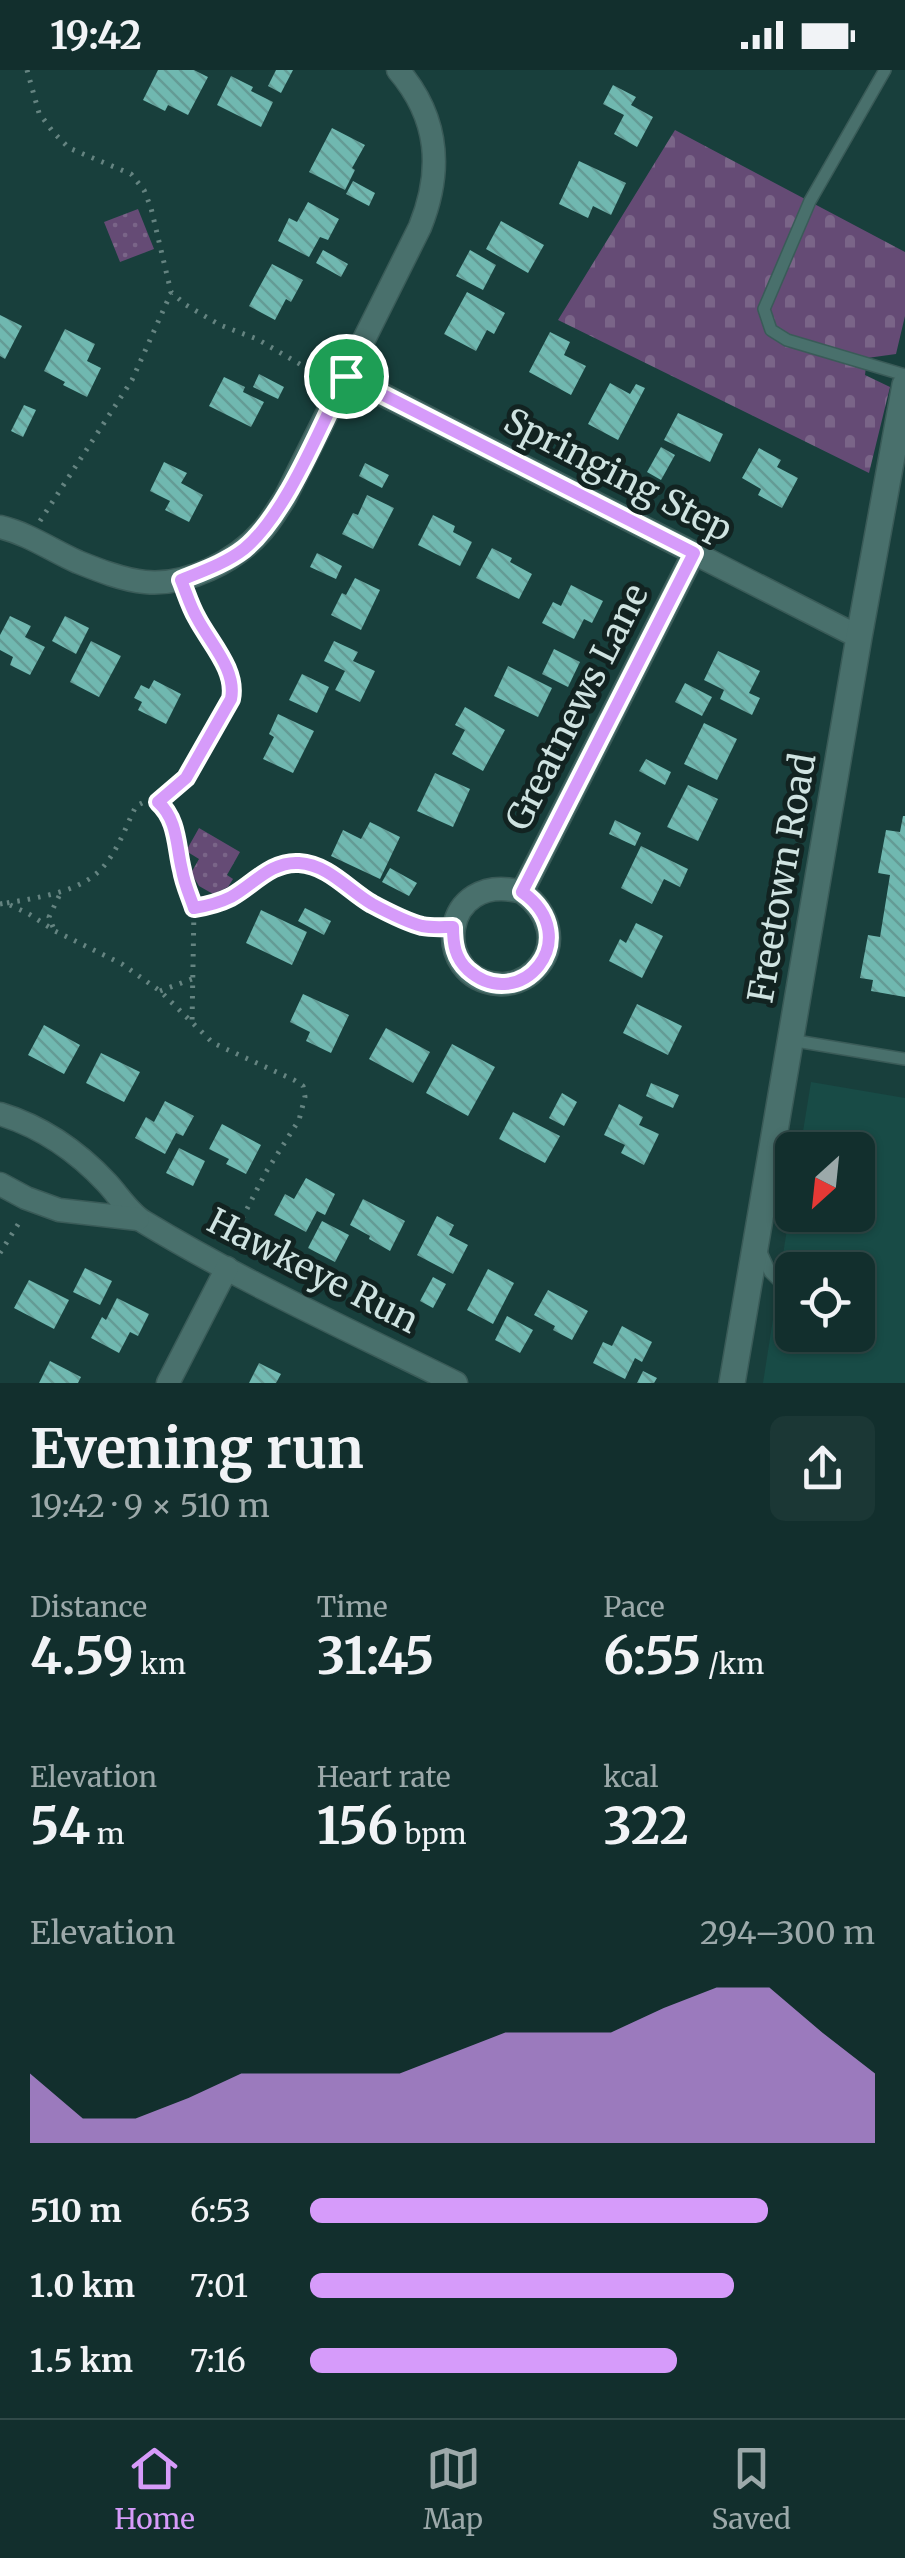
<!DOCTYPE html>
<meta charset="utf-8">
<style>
body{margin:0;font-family:Merriweather,serif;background:#1b3735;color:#f1f3f6;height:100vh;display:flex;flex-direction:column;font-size:38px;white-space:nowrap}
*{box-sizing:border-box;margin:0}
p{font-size:32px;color:#9ca9aa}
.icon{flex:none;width:55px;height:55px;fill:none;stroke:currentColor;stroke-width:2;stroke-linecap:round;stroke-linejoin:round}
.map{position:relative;height:1313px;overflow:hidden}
.sheet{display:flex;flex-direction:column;background:#122f2d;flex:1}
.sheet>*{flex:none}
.needle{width:65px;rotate:207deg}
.tools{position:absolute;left:775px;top:1062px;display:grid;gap:20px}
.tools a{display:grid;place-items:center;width:100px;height:100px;border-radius:15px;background:#122f2d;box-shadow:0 2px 8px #0004,0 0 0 2px #314a49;font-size:50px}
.pin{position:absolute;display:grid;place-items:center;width:85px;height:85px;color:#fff;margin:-42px;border:5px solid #fff;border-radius:50%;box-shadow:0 2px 10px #0007}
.round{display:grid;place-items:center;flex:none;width:105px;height:105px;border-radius:15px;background:#1b3735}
.overview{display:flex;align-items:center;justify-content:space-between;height:170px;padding:0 30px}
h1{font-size:55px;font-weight:700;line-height:75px}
.stats{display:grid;grid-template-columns:repeat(3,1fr);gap:15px;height:170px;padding:10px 30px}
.stats div{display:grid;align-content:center}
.stats b{font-size:50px;font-weight:700}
.stats small{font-size:28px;font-weight:400}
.stats p{font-size:28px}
.chart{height:280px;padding:20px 30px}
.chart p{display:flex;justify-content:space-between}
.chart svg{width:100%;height:180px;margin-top:10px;fill:#d69bfa;opacity:.7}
ul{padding:0 30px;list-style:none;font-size:32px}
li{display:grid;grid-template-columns:160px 120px 1fr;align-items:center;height:75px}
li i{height:25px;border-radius:12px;background:#d69bfa}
.status{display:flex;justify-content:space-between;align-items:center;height:70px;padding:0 50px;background:#122f2d;direction:ltr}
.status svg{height:28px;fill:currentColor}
.dock{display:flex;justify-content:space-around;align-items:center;height:140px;border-top:2px solid #314a49;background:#122f2d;font-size:28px;color:#9ca9aa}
.dock a{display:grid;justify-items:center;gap:5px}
.dock .active{color:#d69bfa}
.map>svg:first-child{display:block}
.built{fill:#184b46;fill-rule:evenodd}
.grass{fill:url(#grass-dots)}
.cemetery{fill:url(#cemetery-stones)}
.building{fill:url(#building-back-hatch)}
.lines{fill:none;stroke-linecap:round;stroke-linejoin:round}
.service-casing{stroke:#3a5b58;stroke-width:14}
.minor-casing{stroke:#3a5b58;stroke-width:25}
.tertiary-casing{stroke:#3a5b58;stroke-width:28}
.path{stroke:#658481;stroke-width:5;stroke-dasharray:2.5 8;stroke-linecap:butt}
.service{stroke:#49706c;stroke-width:11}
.minor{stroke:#49706c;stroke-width:22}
.tertiary{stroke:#49706c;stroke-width:25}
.route-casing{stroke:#fff;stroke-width:20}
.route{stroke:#d69bfa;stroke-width:12}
.labels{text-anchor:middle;stroke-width:10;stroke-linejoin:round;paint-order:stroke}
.street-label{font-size:35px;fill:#cfe3e1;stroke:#122321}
</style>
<div class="status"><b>19:42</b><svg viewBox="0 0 49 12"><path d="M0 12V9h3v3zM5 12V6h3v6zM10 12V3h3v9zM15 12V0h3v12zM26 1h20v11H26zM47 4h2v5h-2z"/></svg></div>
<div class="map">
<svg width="905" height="1313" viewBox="0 0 905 1313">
<defs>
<pattern id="grass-dots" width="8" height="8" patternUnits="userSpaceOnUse" patternTransform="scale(2.5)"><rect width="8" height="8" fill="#654b75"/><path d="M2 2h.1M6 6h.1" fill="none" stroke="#7a6588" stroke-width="1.8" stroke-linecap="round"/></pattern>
<pattern id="cemetery-stones" width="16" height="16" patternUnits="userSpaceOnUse" patternTransform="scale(2.5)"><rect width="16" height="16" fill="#654b75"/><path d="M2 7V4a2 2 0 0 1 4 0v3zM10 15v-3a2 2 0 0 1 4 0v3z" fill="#7a6588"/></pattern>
<pattern id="building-back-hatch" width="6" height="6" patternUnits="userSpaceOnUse" patternTransform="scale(2.5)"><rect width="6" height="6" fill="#70b8b0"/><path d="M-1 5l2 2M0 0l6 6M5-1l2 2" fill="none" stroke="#649b95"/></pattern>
</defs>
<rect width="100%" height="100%" fill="#183f3c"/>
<!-- built -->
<path class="built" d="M811 1012 905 1028V1313H763L792 1127V1145H858V1080H800ZM792 1200H858V1265H792Z"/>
<!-- grass -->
<g class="grass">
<polygon points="138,139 154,179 120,192 104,152"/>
<polygon points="199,758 240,782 227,805 233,809 228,817 213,824 199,816 191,803 199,789 186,781"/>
</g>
<!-- cemetery -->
<polygon class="cemetery" points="675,60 905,182 905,246 896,284 867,288 865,305 890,317 869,403 558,250"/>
<!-- building -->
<g class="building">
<polygon points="158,0 194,0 208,7 188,45 168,35 165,41 143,30"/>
<polygon points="276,0 293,0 281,23 268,16"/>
<polygon points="231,6 253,17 251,21 273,32 261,57 217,35"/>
<polygon points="613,15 636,27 631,35 653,47 637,77 614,64 624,45 603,34"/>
<polygon points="332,58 365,75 352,98 355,100 345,120 309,102"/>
<polygon points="579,91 626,113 611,145 593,136 588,148 559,134"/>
<polygon points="353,111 375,123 369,136 346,124"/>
<polygon points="308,132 339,149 328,170 320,167 309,187 278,171 289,148 297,152"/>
<polygon points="501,151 544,175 528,203 486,179"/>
<polygon points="323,180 348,194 341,207 316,193"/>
<polygon points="470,180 496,195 483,220 456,206"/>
<polygon points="272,194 303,210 291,232 286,229 275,250 249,236"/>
<polygon points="467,222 505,243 494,264 487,260 476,281 444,264"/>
<polygon points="0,245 22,256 5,289 0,286"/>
<polygon points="65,259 95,274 87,291 101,298 87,327 63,315 65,312 44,301"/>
<polygon points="550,262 570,272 564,285 586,296 571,325 529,302"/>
<polygon points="259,304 284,317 278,329 253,317"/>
<polygon points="224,307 245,317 243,322 264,332 251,357 209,336"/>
<polygon points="610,313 630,324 636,314 645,318 618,370 588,354"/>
<polygon points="24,335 36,340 23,367 11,361"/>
<polygon points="678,343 723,364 710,392 664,370"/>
<polygon points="661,377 675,385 661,410 647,402"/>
<polygon points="759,378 781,390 777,397 798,408 782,438 758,425 761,419 742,408"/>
<polygon points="164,392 187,403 181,413 203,425 189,452 165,440 170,431 150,421"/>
<polygon points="365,393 389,405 382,418 359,406"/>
<polygon points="367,425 394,438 373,479 342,464 353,443 358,445"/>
<polygon points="433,445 455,456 453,462 472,472 460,496 418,475"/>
<polygon points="492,478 512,488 510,492 532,504 519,529 476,508"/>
<polygon points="317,483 342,496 336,509 310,497"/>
<polygon points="355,508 380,520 361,560 331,545 342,523 346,525"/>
<polygon points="571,515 603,531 592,553 584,549 574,569 542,553 553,532 561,536"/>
<polygon points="10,546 31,556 25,567 45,577 30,605 10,595 13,587 0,580 0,565"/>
<polygon points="65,546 89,558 76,584 52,571"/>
<polygon points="91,571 121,586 99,627 70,612"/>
<polygon points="334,571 358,582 353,591 375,601 360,632 335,620 345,601 324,591"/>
<polygon points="554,579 580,592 568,617 542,604"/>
<polygon points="718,581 760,601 749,623 760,628 752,645 720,629 724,620 704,610"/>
<polygon points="508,596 552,618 538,647 494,626"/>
<polygon points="302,604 329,617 317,643 289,630"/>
<polygon points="154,610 181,624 166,654 138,640 142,632 134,628 141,615 149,619"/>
<polygon points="685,613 712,627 702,646 675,632"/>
<polygon points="465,637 505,660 483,701 452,684 465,660 455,655"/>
<polygon points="278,644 314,661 293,703 263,689 274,667 269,664"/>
<polygon points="704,653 737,669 717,710 684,694"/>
<polygon points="646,689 671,702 665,715 639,701"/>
<polygon points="435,703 470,719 453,757 417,741"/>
<polygon points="688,715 718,729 698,771 667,757"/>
<polygon points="903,746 905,746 905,927 871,921 873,910 860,908 868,865 880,867 890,805 878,803 886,760 900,762"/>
<polygon points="615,750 641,763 635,776 609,764"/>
<polygon points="370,752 400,767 380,809 331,786 343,760 361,769"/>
<polygon points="641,776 688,799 680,817 664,809 652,834 621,818"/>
<polygon points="390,798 417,813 409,826 382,812"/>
<polygon points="305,838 331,851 324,865 298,851"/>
<polygon points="261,840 307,862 292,895 246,873"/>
<polygon points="636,853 663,866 642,908 609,891 620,869 626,873"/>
<polygon points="303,924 349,945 331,983 306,971 310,962 290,952"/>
<polygon points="637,934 682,956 668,985 623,963"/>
<polygon points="44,955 80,975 64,1004 28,985"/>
<polygon points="386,958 430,982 413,1013 369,989"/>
<polygon points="452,974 495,997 468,1046 426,1023"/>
<polygon points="101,983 140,1002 124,1032 86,1013"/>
<polygon points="651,1013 679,1025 673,1038 646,1026"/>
<polygon points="562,1023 577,1032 564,1056 549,1048"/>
<polygon points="165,1031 194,1046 183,1066 176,1063 165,1084 135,1068 146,1047 154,1052"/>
<polygon points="619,1034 643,1047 639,1055 659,1064 644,1095 621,1083 625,1075 604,1065"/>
<polygon points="513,1042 560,1066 545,1093 499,1069"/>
<polygon points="222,1054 261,1075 246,1104 226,1094 229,1089 209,1079"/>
<polygon points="179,1078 205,1091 193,1116 166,1103"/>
<polygon points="306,1108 335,1124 325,1145 317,1141 306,1162 274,1145 285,1124 294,1129"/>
<polygon points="363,1129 405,1151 390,1181 369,1169 370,1166 350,1155"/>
<polygon points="437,1146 454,1155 449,1165 468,1175 453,1204 417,1185"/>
<polygon points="322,1151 349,1165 335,1192 308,1178"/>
<polygon points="85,1198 112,1211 100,1235 73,1222"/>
<polygon points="488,1199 514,1213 493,1254 467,1240"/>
<polygon points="433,1207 446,1214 433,1238 420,1231"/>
<polygon points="29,1210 69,1230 54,1259 14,1238"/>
<polygon points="548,1220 588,1241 572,1270 553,1260 555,1256 534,1245"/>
<polygon points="117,1228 149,1244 138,1266 130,1262 119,1283 91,1268 102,1247 106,1250"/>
<polygon points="507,1246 533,1260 520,1283 495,1270"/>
<polygon points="622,1256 652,1272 642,1292 635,1288 625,1309 593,1293 603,1272 612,1276"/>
<polygon points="50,1291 81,1307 78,1313 39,1313"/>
<polygon points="259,1293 281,1304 276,1313 249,1313"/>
<polygon points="643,1301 657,1308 654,1313 637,1313"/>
</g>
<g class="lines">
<defs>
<g id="service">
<polyline points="885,0 810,131 764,239 771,260 787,270 905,305"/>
<polyline points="790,970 905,989"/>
<polyline points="760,1180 770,1202 792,1224"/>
</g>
<g id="minor">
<polyline points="346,306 859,567"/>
<path d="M0 457C29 464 51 480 78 492 98 500 123 510 145 512 187 516 235 492 263 460 271 451 278 439 285 428L420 157C443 100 439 48 398 0"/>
<path d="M522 822C548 841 561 875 534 901 525 910 511 915 499 914 430 909 440 800 522 822L694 483"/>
<path d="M0 1044C43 1057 77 1081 107 1113 119 1126 129 1143 144 1152 243 1212 351 1261 456 1313"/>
<polyline points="0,1114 26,1128 59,1140 138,1149"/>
<polyline points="168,1313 227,1198"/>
</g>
<polyline id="tertiary" points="732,1313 859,567 905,315"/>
</defs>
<!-- service casing -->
<use href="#service" class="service-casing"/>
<!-- minor casing -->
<use href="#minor" class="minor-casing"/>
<!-- tertiary casing -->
<use href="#tertiary" class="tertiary-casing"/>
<!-- path -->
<g class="path">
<polyline points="27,0 39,43 53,62 69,78 131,104 144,120 151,138 171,222 186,235 220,255 257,269 315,303 322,304"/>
<polyline points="40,451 132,310 171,223"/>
<path d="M158 732 185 708 231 629C238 597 201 561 190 531"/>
<path d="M7 833C40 827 86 822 107 792 120 775 127 754 136 736L146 731 158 732 170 747 177 768 182 801 194 838 192 954"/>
<polyline points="0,834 6,833 29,844 55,861 122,894 160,921 213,973 294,1010 303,1016 305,1027 299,1050 266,1102 233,1166 231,1176"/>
<path d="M194 838C207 836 219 833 231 827 249 817 263 799 283 794 320 785 345 818 373 834 388 842 406 849 422 856H430"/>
<polyline points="53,857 49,847 60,824"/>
<polyline points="160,921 192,909"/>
<polyline points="0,1183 22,1148"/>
</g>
<!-- service -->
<use href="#service" class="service"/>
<!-- minor -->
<use href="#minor" class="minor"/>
<!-- tertiary -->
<use href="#tertiary" class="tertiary"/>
</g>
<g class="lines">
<defs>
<path id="route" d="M346 306 694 483 522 822C587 868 520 946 468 900 455 888 453 874 453 857 443 857 432 858 422 856 406 852 387 842 372 834 348 820 329 795 299 793 271 791 253 815 231 827 219 833 207 836 194 838 190 826 184 813 182 800 176 776 178 750 158 732L186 708 231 629C237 600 210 573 197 548 190 536 186 522 181 510 203 501 226 493 244 479 286 445 321 355 346 306Z"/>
</defs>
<!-- route casing -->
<use href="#route" class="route-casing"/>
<!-- route -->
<use href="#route" class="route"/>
</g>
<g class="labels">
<!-- street labels -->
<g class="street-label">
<text transform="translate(618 405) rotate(27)" y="12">Springing Step</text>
<text transform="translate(577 637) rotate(-63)" y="12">Greatnews Lane</text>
<text transform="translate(782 808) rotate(-80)" y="12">Freetown Road</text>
<text transform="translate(313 1201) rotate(27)" y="12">Hawkeye Run</text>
</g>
</g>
</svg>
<div class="tools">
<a><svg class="needle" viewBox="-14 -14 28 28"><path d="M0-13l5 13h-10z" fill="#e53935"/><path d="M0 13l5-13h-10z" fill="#9ca9aa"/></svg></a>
<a><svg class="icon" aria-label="locate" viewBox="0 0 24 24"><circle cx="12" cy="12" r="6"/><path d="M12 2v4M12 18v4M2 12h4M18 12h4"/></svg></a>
</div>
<div class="pin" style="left:346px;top:306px;background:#1e9e55"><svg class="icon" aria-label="arrive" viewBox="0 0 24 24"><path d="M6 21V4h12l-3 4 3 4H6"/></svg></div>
</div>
<section class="sheet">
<div class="overview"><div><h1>Evening run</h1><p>19:42 · 9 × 510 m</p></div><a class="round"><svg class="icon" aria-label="share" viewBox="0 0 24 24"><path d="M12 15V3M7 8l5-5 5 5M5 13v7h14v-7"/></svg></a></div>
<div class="stats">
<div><p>Distance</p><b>4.59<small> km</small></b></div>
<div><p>Time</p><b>31:45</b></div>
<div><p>Pace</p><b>6:55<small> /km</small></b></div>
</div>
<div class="stats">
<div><p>Elevation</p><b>54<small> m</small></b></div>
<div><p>Heart rate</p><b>156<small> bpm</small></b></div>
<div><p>kcal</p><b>322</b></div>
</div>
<div class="chart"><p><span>Elevation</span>294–300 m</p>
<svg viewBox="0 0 160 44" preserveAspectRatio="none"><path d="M0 44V27L10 38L20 38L30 33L40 27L50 27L60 27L70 27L80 22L90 17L100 17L110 17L120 11L130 6L140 6L150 17L160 27V44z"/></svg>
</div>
<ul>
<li><b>510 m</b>6:53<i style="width:81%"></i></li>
<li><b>1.0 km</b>7:01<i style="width:75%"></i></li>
<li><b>1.5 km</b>7:16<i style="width:65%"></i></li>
</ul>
</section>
<nav class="dock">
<a class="active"><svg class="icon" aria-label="home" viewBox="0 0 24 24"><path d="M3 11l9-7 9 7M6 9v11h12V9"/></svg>Home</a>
<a><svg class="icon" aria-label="map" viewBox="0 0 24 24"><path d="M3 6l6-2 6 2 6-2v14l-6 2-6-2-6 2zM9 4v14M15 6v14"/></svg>Map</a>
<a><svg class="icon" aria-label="saved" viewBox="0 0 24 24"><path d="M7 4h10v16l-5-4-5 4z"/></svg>Saved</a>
</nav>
